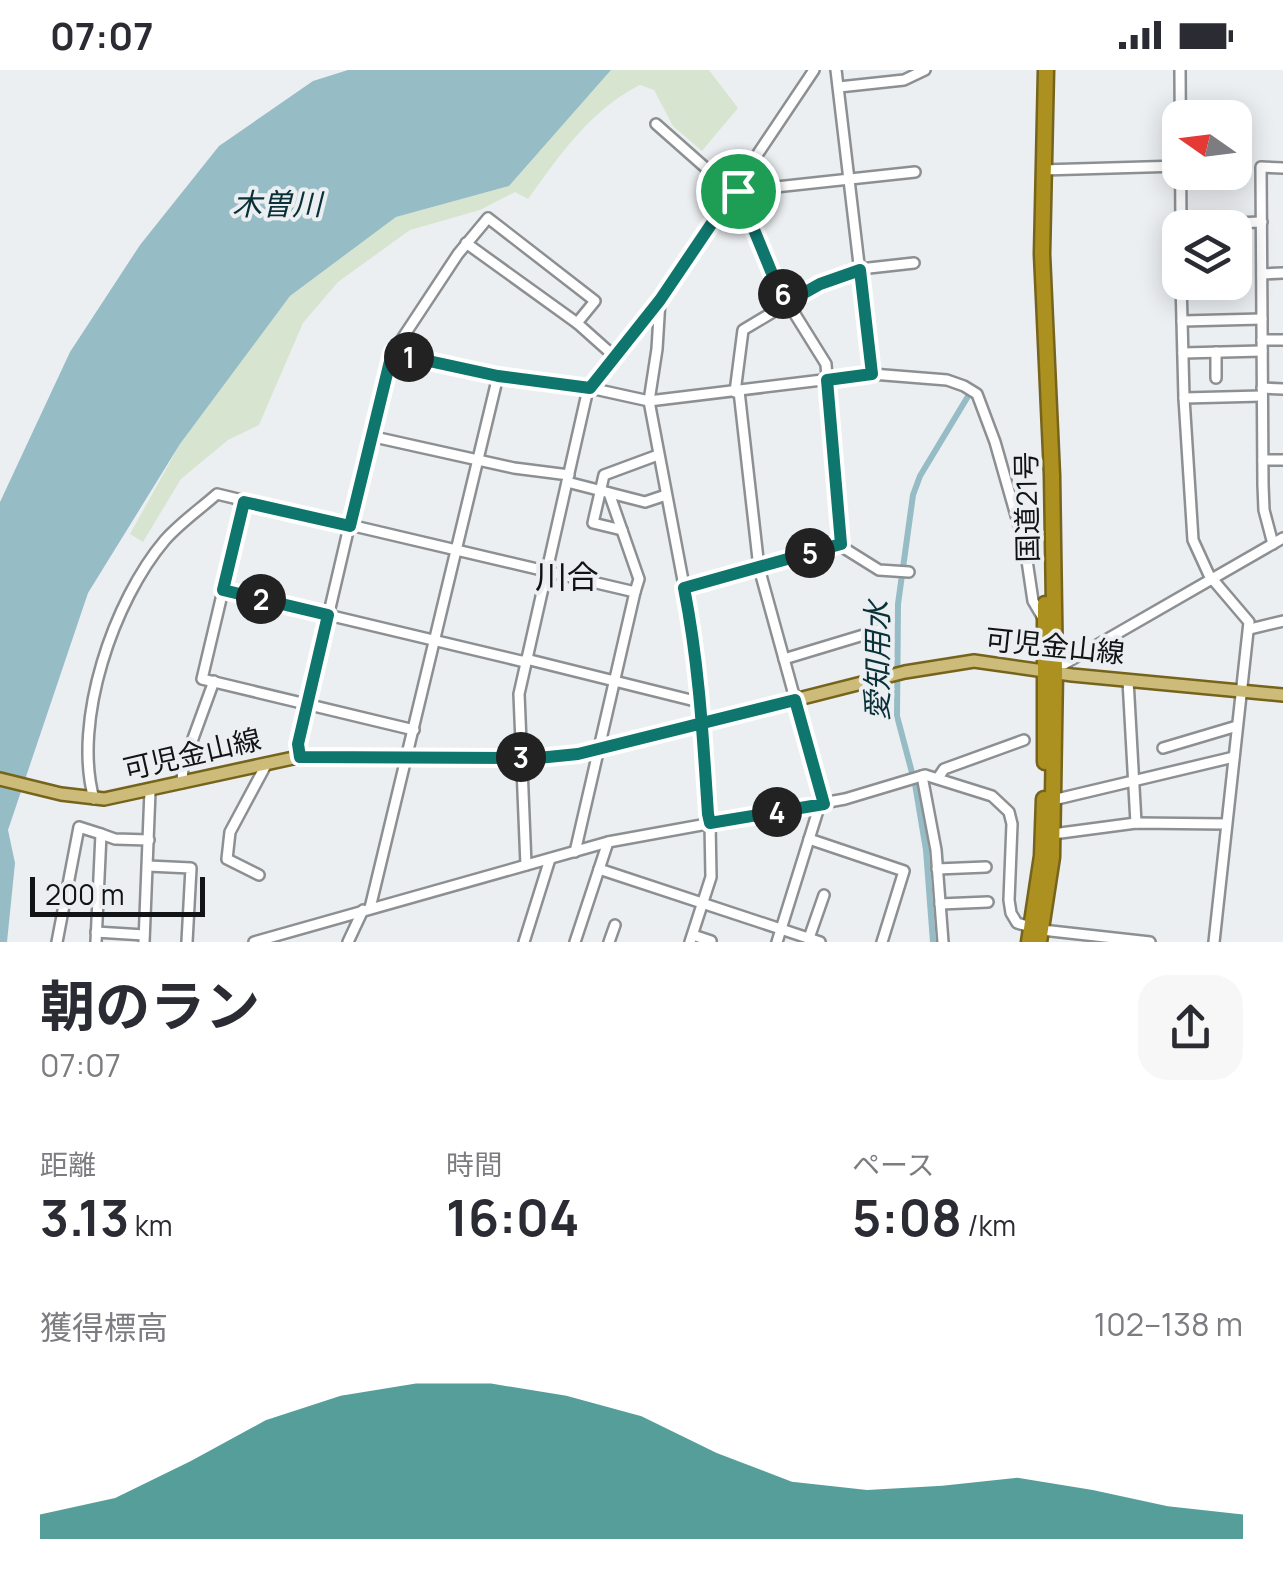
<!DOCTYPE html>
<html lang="ja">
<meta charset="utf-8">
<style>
body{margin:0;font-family:Manrope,"Noto Sans JP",sans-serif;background:#f7f7f7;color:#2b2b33;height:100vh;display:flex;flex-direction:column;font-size:38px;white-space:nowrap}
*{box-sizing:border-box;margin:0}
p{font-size:32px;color:#7c7c81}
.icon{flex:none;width:55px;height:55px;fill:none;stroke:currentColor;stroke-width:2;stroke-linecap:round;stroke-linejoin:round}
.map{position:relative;height:872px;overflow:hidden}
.side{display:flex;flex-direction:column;background:#fff;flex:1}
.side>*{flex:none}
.needle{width:65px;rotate:284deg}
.controls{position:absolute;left:1162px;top:30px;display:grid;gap:20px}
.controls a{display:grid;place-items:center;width:90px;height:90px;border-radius:20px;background:#fff;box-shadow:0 5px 25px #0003;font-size:50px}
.scale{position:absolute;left:30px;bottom:25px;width:175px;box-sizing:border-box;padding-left:10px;border:5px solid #121314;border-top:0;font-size:28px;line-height:35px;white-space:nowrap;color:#121314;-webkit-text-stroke:8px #eceff2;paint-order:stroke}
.pin{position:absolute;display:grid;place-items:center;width:85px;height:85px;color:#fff;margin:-42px;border:5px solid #fff;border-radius:50%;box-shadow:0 2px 10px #0007}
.km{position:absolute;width:50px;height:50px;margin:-25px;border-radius:50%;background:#222;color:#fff;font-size:28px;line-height:50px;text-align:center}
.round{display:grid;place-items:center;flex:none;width:105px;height:105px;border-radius:30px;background:#f7f7f7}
.overview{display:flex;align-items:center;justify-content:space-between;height:170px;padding:0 40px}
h1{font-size:55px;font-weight:700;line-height:75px}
.figures{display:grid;grid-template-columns:repeat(3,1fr);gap:15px;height:170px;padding:10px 40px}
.figures div{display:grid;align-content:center}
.figures b{font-size:50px;font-weight:700}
.figures small{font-size:28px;font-weight:400}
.figures p{font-size:28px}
.chart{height:280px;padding:20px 40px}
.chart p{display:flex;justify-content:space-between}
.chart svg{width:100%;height:180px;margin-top:10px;fill:#0f766e;opacity:.7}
.status{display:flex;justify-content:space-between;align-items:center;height:70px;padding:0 50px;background:#fff;direction:ltr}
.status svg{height:28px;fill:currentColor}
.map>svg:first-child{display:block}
.green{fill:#d7e5d0}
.water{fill:#96bcc6}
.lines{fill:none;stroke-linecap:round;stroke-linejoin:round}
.canal{stroke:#96bcc6;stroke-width:6}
.minor-casing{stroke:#8d9093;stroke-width:14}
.major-casing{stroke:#76641c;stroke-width:16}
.highway-casing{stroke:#76641c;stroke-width:19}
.minor{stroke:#fff;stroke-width:9}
.major{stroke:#cdbc79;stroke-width:11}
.highway{stroke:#ac9020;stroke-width:14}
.route-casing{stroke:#fff;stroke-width:20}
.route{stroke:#0f766e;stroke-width:12}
.labels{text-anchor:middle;stroke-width:8;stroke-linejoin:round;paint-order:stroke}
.street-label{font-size:28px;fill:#121314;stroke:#eceff2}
.water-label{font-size:30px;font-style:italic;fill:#0a3139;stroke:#eceff2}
.quarter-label{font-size:32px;fill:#121314;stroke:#eceff2}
</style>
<div class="status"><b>07:07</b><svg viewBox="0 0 49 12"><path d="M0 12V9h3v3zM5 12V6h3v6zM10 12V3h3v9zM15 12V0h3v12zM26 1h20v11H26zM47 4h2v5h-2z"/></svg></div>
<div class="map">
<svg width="1283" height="872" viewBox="0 0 1283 872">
<rect width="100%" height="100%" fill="#eceff2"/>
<!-- green -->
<path class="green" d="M611 0H709L738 38 702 81 673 56 654 20 640 15C589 41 561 84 528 129L515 122 480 140 410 160 338 212 303 253 259 355 228 370 181 409 143 472 130 464 180 374 290 226 396 147 509 116Z"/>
<!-- water -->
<polygon class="water" points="348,0 611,0 509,116 396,147 290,226 180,374 88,523 8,760 15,793 7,872 0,872 0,432 70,282 140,175 219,76 313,11"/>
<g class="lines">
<!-- canal -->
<polyline class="canal" points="933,872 926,780 915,714 897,646 898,534 913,425 920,406 970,323"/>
<defs>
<g id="minor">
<polyline points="836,0 872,304"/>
<polyline points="1180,0 1181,158"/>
<polyline points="839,17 904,10 925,0"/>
<polyline points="656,54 733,122"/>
<polyline points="1042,100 1180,96"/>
<polyline points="735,119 762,173 778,217 826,294 839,475"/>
<polyline points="738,121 915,102"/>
<polyline points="1202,158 1202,154 1262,152"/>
<polyline points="466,173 577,253"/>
<polyline points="1262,204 1283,203"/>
<polyline points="1181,212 1184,328 1193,470 1209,505 1249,552 1214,872"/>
<polyline points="1203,217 1242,216 1241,153"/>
<polyline points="660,230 657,279 649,331 692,558 710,753 711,807 690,872"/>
<polyline points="1182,251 1262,249"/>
<polyline points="1262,270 1283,270"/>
<polyline points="1216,282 1216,308"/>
<polyline points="392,283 498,306 590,318 649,331 872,304 947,310 964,316 977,324 995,372 1025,477 1033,531 1043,548"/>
<polyline points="1183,283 1262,281"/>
<polyline points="590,318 660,230 814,0"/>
<polyline points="1262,318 1283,319"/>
<polyline points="739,321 759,498 824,734"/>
<polyline points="735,322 743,260 820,214 860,199 914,193"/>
<polyline points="1184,328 1262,326"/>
<polyline points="370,366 514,398 569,405"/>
<polyline points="1263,390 1283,390"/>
<polyline points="567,412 645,432 666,425"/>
<polyline points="609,423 639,509 635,522"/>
<polyline points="244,432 202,609 414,660"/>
<polyline points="350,455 635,522 575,782"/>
<polyline points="622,460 593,453 604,405 658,385"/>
<polyline points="1273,474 1264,440 1263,415 1261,97 1283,98"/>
<polyline points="839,475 879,500 909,502"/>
<polyline points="684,518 839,475"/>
<polyline points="223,520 525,592"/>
<polyline points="1250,559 1283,551"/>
<polyline points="526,589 699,632"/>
<polyline points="784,589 880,560"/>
<polyline points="1064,594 1283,468"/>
<polyline points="1128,610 1136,753"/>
<polyline points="1163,678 1237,656"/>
<polyline points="300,687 298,674 305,645 388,290 458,184 488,148 595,231 577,253 614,286"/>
<polyline points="922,706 936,780 943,872"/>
<polyline points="938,708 944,699 1024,670"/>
<polyline points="182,713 183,696 214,611"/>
<path d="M94 729C72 651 114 530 165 470 180 453 200 439 217 424L350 456"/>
<polyline points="1053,730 1234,687"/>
<polyline points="101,764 115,769 149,770"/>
<polyline points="1053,764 1136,753 1226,754"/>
<polyline points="809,769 904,801 882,872"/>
<polyline points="526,795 519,624 588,319"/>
<polyline points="148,796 191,798 187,872"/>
<polyline points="599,799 820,872"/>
<polyline points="937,799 986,797"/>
<polyline points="259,805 227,789 230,762 267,693"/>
<polyline points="940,834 988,832"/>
<polyline points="370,838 498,306"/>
<polyline points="96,862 144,865"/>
<polyline points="693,865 711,871"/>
<polyline points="809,868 824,825"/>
<polyline points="57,872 79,757 101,764 96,872"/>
<polyline points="144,872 150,721"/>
<polyline points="254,872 608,772 845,729 925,705 992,726 1009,742 1012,754 1009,830 1011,843 1017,853 1042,860 1150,872"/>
<polyline points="348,872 363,840"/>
<polyline points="524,872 550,789"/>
<polyline points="575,872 608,772"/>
<polyline points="609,872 615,855"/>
<polyline points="777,872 820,734"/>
</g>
<polyline id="major" points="0,709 61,724 104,729 293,688 538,688 578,685 905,602 974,591 1072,605 1283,625"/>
<g id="highway">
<polyline points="1045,692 1045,534"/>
<polyline points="1029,872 1042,786 1044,729"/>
<polyline points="1039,872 1052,787 1055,602 1052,405 1042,184 1046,0"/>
</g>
</defs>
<!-- minor casing -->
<use href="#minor" class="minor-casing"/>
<!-- major casing -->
<use href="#major" class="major-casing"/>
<!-- highway casing -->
<use href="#highway" class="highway-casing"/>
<!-- minor -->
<use href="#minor" class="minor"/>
<!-- major -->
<use href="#major" class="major"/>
<!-- highway -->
<use href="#highway" class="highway"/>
</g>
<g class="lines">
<defs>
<path id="route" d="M738 121 735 119 660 230 590 318 498 306 392 283 350 456 244 432 223 520 328 545 298 674 300 687 538 688 578 684 795 630 824 734 710 753 708 744C703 668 699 593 684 518L841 474 827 310 872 304 860 200 820 214 788 232 778 218 738 121"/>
</defs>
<!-- route casing -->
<use href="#route" class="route-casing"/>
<!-- route -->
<use href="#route" class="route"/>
</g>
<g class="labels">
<!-- street labels -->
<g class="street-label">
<text transform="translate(1027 437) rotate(-91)" y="10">国道21号</text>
<text transform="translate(1055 576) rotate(6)" y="10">可児金山線</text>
<text transform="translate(192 684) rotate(-13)" y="10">可児金山線</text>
</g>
<!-- water labels -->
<g class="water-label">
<text x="277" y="145">木曽川</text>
<text transform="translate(878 591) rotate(-90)" y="10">愛知用水</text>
</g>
<!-- quarter labels -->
<g class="quarter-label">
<text x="567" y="518">川合</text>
</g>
</g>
</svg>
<div class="controls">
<a><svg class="needle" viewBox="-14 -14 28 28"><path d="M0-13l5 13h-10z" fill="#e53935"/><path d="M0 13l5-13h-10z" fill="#7c7c81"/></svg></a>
<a><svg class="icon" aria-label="layers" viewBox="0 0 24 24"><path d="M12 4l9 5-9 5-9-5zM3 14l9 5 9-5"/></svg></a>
</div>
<div class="scale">200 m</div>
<div class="pin" style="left:738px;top:121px;background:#1e9e55"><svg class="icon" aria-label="arrive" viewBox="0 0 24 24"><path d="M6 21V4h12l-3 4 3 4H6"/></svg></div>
<b class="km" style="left:409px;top:287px">1</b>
<b class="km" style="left:261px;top:529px">2</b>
<b class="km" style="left:521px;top:687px">3</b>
<b class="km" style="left:777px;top:742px">4</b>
<b class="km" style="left:810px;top:483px">5</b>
<b class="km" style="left:783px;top:224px">6</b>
</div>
<section class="side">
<div class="overview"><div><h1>朝のラン</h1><p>07:07</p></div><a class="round"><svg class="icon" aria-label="share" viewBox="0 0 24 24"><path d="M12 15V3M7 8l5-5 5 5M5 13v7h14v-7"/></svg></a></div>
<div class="figures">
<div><p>距離</p><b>3.13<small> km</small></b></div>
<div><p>時間</p><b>16:04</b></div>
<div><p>ペース</p><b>5:08<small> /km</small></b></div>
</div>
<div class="chart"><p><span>獲得標高</span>102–138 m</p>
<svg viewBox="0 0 160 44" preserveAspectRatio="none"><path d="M0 44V38L10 34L20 25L30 15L40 9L50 6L60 6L70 9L80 14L90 23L100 30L110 32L120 31L130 29L140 32L150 36L160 38V44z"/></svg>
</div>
</section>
